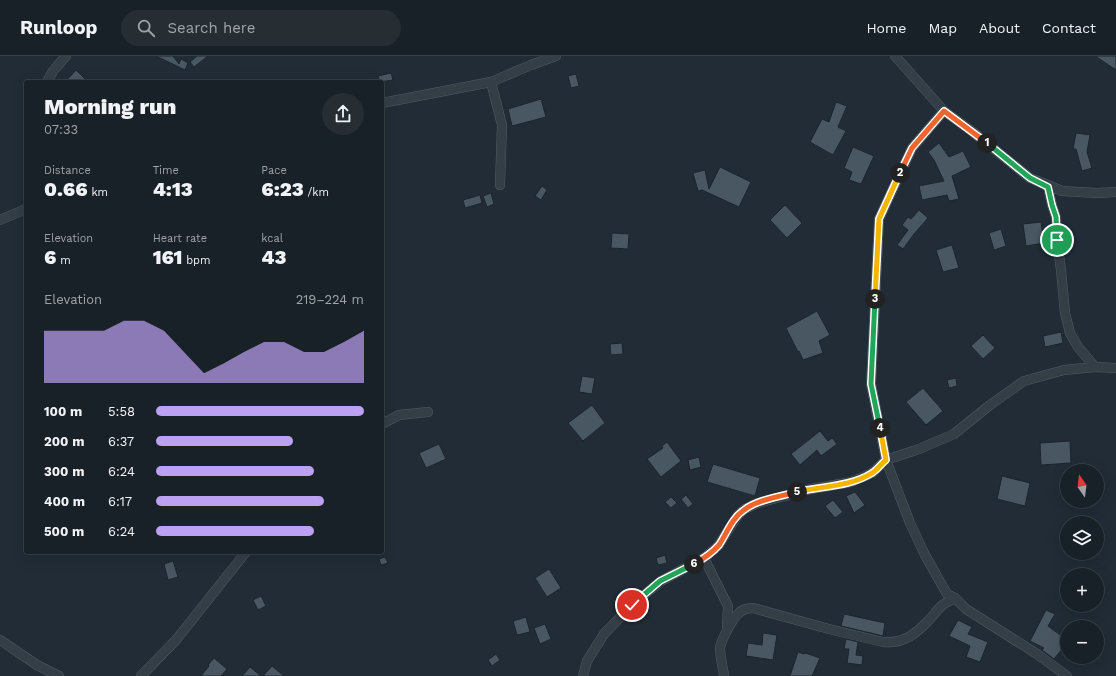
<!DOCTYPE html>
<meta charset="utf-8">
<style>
body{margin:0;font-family:"Work Sans",sans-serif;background:#262e34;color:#f1f3f6;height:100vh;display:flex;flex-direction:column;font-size:15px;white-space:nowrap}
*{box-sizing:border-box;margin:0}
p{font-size:13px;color:#9fa3a8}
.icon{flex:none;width:22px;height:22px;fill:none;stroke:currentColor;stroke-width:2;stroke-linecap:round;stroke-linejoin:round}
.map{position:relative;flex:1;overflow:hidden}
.drawer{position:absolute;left:24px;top:24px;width:360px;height:474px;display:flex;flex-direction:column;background:#192128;border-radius:4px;box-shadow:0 4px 16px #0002,0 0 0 1px #373e45}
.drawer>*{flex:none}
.needle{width:26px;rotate:346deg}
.fabs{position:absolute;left:1060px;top:408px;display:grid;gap:8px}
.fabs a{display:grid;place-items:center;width:44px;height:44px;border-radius:50%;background:#192128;box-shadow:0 4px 16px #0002,0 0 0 1px #373e45;font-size:20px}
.pin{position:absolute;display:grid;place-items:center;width:34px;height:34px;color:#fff;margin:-17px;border:2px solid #fff;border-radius:50%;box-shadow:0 1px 4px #0007}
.km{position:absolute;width:20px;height:20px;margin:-10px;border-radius:50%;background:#222;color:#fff;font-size:11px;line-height:20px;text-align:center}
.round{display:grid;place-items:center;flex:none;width:42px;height:42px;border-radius:21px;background:#262e34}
.summary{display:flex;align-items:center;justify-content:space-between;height:68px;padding:0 20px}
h1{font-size:22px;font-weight:800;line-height:30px}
.stats{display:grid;grid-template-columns:repeat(3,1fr);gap:6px;height:68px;padding:4px 20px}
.stats div{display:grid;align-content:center}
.stats b{font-size:20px;font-weight:800}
.stats small{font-size:11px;font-weight:400}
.stats p{font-size:11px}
.chart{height:112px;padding:8px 20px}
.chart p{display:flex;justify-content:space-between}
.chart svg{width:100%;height:72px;margin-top:4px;fill:#bca0f2;opacity:.7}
ul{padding:0 20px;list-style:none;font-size:13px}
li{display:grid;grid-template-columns:64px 48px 1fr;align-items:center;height:30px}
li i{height:10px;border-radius:5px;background:#bca0f2}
header{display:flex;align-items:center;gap:24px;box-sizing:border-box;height:56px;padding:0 20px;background:#192128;border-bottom:1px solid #373e45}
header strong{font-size:19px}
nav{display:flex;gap:22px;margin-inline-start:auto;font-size:14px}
.search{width:280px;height:36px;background:#262e34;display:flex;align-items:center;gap:10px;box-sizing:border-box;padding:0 14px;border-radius:22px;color:#9fa3a8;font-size:15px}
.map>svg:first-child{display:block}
.building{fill:#495762;stroke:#1c252d}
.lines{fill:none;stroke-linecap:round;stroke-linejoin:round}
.minor-casing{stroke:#515c64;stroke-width:10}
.minor{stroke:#343e47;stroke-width:9}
.split-1-casing{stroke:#fff;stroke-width:8}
.split-2-casing{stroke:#fff;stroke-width:8}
.split-3-casing{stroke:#fff;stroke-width:8}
.split-4-casing{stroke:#fff;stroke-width:8}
.split-5-casing{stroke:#fff;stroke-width:8}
.split-6-casing{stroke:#fff;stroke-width:8}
.split-7-casing{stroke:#fff;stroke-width:8}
.split-1{stroke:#22a559;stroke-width:5}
.split-2{stroke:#f0652b;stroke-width:5}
.split-3{stroke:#f5b400;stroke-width:5}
.split-4{stroke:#22a559;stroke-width:5}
.split-5{stroke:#f5b400;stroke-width:5}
.split-6{stroke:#f0652b;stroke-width:5}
.split-7{stroke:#22a559;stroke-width:5}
</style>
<header>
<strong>Runloop</strong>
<div class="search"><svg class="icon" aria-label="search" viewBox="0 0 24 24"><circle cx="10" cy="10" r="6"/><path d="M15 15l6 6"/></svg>Search here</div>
<nav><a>Home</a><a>Map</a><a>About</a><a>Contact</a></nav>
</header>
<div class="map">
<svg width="1116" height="620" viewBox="0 0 1116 620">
<rect width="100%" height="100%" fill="#212c36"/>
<!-- building -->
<g class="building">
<polygon points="156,0 173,0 179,8 181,3 188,7 185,14"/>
<polygon points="197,0 208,0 194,11 190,6"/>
<polygon points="1095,0 1116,0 1116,14"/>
<polygon points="76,14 88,26 65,26"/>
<polygon points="391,17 393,24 380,26 378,20"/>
<polygon points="576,18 579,30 571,32 568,20"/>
<polygon points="541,43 546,61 512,70 508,53"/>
<polygon points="836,46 847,50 838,71 846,75 833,99 810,86 822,63 829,66"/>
<polygon points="1076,77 1090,79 1087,96 1092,112 1082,115 1076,93 1073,93"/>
<polygon points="939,87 949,101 963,95 971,111 952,120 959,143 949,145 947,139 922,144 919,130 944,125 934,104 928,96"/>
<polygon points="853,91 874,100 861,128 849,124 852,116 844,112"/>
<polygon points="720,111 751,126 739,151 702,134 698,135 693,117 705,114 709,133"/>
<polygon points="542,130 547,134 541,144 535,140"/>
<polygon points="491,137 494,148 487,151 483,140"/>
<polygon points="480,139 482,147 465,152 463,144"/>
<polygon points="785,149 802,167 787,182 770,164"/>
<polygon points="919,154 928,162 914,178 903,193 897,189 908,174 902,169 908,161 911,163"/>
<polygon points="1041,166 1044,187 1026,190 1023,168"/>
<polygon points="1001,173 1006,190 994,194 989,177"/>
<polygon points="612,177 629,178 628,193 611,192"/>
<polygon points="952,189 959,212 943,216 936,194"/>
<polygon points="817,255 830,279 819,285 823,297 803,304 799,295 798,296 786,272"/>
<polygon points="1061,276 1063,287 1045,291 1043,280"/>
<polygon points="983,279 995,292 983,303 971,290"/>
<polygon points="622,287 623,298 611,299 610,288"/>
<polygon points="582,320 595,322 592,338 579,336"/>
<polygon points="956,322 957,330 949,332 947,324"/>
<polygon points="923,332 943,355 926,369 906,346"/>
<polygon points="592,349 605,367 583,385 568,367"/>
<polygon points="820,375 828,385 832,382 837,388 821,400 817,394 800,409 791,398"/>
<polygon points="1070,385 1071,407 1041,409 1040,387"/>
<polygon points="667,386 681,405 661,421 647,403 663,392 662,390"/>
<polygon points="439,388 446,403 426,412 419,397"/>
<polygon points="699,401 701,411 690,414 688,404"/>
<polygon points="713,408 760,422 755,440 707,426"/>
<polygon points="1002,420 1030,427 1025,450 997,443"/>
<polygon points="855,436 865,449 854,457 846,440"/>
<polygon points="686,439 693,448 688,452 681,443"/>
<polygon points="671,441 677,447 671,452 665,446"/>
<polygon points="833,444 843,456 835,462 825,450"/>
<polygon points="665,499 667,507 658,509 656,502"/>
<polygon points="385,501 388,507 381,509 379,503"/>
<polygon points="173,505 178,521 168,524 164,508"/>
<polygon points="549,513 561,532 547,541 535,522"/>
<polygon points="261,540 266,550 258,554 253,544"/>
<polygon points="1046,554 1055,558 1048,570 1067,584 1067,587 1054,603 1042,594 1044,592 1030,585"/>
<polygon points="844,558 885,567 883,580 841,570"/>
<polygon points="526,561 530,576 517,579 513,565"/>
<polygon points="958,564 972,571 968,578 988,586 980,606 966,601 970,590 949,580"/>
<polygon points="545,568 551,583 540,588 534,572"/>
<polygon points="763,577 777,579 773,604 746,600 748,587 762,589"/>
<polygon points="846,583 858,586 856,599 863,600 862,609 847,607 849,593 844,593"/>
<polygon points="798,596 804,598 805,597 820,602 812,620 790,620"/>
<polygon points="496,598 500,604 492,610 488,604"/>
<polygon points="214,602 227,613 221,620 201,620 209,610 208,609"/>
<polygon points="272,610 284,620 263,620"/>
<polygon points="250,611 261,620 242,620"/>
</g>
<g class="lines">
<defs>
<g id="minor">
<polyline points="895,0 944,55 973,76 1030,122 1062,135 1097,137 1116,136"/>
<polyline points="47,26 53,15 66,0"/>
<polyline points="491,26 502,69 500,129"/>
<polyline points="382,47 491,26 531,9 556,0"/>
<polyline points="944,55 912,92 879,163 871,328 886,404 910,467 925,499 947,538 955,542 966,553 1037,598 1067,620"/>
<polyline points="1048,131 1052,149 1056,161 1057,184 1061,214 1065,257 1070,277 1078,291 1095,311"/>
<polyline points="0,164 26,153"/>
<polyline points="382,368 399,359 428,356"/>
<polyline points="704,502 728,550 727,573"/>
<polyline points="0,584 37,609 59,620"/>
<polyline points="141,620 176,584 246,496"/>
<polyline points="583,620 587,605 604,578 632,549 661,525 704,502 718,490 738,459 745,453 758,447 811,433 851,426 872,417 886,404 919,393 954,378 990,349 1024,325 1064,314 1095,311 1116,312"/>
<path d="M724 620C723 611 720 601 720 592 721 584 733 562 739 557 743 553 748 552 753 552L829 573 883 586C903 588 916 578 929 564 934 559 938 552 944 548 948 545 952 544 955 542"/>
</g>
</defs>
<!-- minor casing -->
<use href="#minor" class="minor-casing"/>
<!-- minor -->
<use href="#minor" class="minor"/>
</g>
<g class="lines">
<defs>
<polyline id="split-1" points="987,87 1030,122 1048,131 1052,149 1056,161 1057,184"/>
<polyline id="split-2" points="900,117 912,92 944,55 987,87"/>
<polyline id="split-3" points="875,243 879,163 900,117"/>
<polyline id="split-4" points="875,243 871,328 880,372"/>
<path id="split-5" d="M797 436C821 430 850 431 872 417 877 414 881 408 886 404L880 372"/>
<path id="split-6" d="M694 508C703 503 712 497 719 489 727 477 732 462 744 454 756 444 782 440 797 436"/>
<polyline id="split-7" points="632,549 660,525 694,508"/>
</defs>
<!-- split-1 casing -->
<use href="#split-1" class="split-1-casing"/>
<!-- split-2 casing -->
<use href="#split-2" class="split-2-casing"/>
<!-- split-3 casing -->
<use href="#split-3" class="split-3-casing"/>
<!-- split-4 casing -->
<use href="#split-4" class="split-4-casing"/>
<!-- split-5 casing -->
<use href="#split-5" class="split-5-casing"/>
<!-- split-6 casing -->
<use href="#split-6" class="split-6-casing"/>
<!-- split-7 casing -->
<use href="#split-7" class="split-7-casing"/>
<!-- split-1 -->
<use href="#split-1" class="split-1"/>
<!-- split-2 -->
<use href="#split-2" class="split-2"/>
<!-- split-3 -->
<use href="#split-3" class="split-3"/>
<!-- split-4 -->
<use href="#split-4" class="split-4"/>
<!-- split-5 -->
<use href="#split-5" class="split-5"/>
<!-- split-6 -->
<use href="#split-6" class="split-6"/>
<!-- split-7 -->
<use href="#split-7" class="split-7"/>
</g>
</svg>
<div class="fabs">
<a><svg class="needle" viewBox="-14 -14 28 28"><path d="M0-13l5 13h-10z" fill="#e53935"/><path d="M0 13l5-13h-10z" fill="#9fa3a8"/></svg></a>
<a><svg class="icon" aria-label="layers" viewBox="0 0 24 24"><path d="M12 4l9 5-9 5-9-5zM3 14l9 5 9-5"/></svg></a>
<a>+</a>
<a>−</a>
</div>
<div class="pin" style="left:1057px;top:184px;background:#1e9e55"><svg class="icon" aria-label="arrive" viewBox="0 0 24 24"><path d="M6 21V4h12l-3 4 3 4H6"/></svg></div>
<div class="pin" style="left:632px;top:549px;background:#d93025"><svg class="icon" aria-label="check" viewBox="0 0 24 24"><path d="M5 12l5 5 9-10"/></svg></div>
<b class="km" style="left:987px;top:87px">1</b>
<b class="km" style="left:900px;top:117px">2</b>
<b class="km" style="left:875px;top:243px">3</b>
<b class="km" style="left:880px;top:372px">4</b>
<b class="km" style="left:797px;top:436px">5</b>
<b class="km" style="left:694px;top:508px">6</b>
<section class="drawer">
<div class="summary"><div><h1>Morning run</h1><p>07:33</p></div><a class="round"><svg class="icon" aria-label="share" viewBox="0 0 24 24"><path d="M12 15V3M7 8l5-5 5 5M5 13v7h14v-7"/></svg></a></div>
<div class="stats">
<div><p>Distance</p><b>0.66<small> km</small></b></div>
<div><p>Time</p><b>4:13</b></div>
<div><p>Pace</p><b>6:23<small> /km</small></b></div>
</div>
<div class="stats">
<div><p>Elevation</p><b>6<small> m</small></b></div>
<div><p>Heart rate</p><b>161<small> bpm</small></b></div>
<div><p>kcal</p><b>43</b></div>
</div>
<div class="chart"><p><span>Elevation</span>219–224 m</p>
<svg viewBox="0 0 160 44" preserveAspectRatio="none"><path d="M0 44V12L10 12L20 12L30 12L40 6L50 6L60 12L70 25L80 38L90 32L100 25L110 19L120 19L130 25L140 25L150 19L160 12V44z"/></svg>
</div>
<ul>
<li><b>100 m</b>5:58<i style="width:100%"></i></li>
<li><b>200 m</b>6:37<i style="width:66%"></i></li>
<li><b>300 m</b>6:24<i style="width:76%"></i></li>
<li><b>400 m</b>6:17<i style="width:81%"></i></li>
<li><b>500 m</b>6:24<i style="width:76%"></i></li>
</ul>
</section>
</div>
